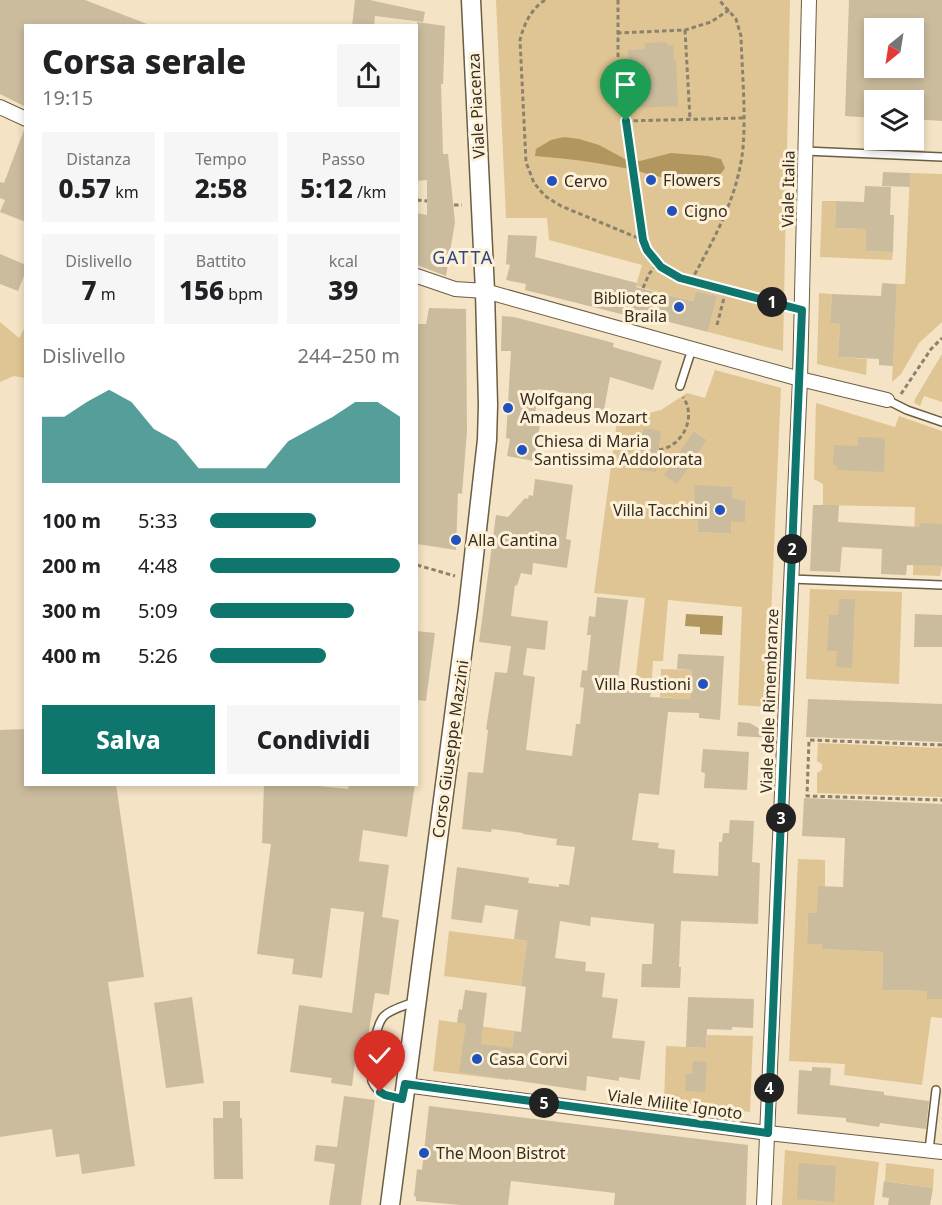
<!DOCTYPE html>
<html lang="it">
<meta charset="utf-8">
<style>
body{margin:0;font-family:"Noto Sans",sans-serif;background:#f6f6f6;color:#202124;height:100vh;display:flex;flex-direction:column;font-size:22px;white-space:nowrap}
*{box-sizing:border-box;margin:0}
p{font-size:20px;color:#757577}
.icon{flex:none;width:33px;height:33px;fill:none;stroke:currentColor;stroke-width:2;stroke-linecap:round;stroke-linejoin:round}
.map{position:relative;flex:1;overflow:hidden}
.side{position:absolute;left:24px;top:24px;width:394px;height:762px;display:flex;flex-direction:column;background:#fff;border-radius:0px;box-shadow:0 3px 9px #0003}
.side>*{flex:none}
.needle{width:39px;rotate:210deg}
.buttons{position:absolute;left:864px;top:18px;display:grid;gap:12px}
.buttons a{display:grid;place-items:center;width:60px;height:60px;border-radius:0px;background:#fff;box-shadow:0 3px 9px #0003;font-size:30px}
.pin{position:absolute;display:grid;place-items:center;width:51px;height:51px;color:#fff;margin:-62px -26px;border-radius:50% 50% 50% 0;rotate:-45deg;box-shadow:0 0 6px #0007}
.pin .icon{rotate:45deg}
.km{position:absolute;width:30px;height:30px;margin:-15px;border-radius:50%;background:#222;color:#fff;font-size:16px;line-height:30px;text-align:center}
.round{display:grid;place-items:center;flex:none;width:63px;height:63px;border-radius:0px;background:#f6f6f6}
.head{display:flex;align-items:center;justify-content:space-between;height:102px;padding:0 18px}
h1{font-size:33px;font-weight:800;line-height:45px}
.stats{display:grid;grid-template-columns:repeat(3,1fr);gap:9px;height:102px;padding:6px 18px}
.stats div{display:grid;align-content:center;border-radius:0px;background:#f6f6f6;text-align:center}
.stats b{font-size:26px;font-weight:800}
.stats small{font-size:16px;font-weight:400}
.stats p{font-size:16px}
.chart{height:168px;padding:12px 18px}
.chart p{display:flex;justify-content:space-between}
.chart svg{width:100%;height:108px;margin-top:6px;fill:#0f766e;opacity:.7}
.primary-button{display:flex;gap:12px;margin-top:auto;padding:12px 18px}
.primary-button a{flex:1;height:69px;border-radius:0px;background:#0f766e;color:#fff;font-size:24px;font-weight:800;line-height:69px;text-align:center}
.primary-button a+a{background:#f6f6f6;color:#202124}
ul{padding:0 18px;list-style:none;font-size:20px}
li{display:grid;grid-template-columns:96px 72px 1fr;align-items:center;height:45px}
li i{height:15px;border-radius:8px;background:#0f766e}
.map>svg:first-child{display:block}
.green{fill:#dfc593;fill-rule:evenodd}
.water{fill:#b2965f}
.building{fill:#ccbc9e;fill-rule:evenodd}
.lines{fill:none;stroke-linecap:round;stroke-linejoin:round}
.service-casing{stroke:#6c5e42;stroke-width:10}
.minor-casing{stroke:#6c5e42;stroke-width:16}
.tertiary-casing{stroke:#6c5e42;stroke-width:21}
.path{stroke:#8c816d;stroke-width:3;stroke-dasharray:4.5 3;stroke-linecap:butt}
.service{stroke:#fff;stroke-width:7}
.minor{stroke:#fff;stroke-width:14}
.tertiary{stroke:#fff;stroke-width:18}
.route-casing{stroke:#fff;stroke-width:12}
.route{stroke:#0f766e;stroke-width:8}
.poi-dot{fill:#2151be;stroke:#fef1d8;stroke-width:2}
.labels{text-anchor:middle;stroke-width:6;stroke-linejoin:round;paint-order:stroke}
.street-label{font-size:16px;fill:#342e22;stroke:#fef1d8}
.poi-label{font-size:16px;fill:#342e22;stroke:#fef1d8;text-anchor:start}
.neighbourhood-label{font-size:18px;letter-spacing:1.5px;fill:#2e4981;stroke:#fef1d8}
</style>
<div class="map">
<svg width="942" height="1205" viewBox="0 0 942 1205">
<rect width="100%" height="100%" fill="#f4e3c4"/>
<!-- green -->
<g class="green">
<polygon points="496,0 790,0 783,351 708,332 717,296 696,291 693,301 636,286 642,265 549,240 547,218 506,218"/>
<polygon points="910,173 942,174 942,322 919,343 901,374 892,382 897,284 905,284"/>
<polygon points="822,201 836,201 835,228 866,229 866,251 893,252 892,260 820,257"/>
<polygon points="819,293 832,294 830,323 840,324 838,357 867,359 866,375 817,364"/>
<polygon points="0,322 19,338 25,327 25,378 14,376 0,382"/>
<polygon points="942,354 942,402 924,396 920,406 914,403 915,399"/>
<path d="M715 370 781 388 767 707 738 705 742 607 668 600 663 661H653L651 692 634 691 645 598 594 593 617 421 661 410 687 393 705 398ZM694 431 707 440 677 483ZM700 486 733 487 732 498 746 500 745 522H731V534L698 532V520H693L694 497Z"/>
<polygon points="816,403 895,427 899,416 942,431 942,524 920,524 918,565 942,566 940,576 913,575 915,507 823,505 823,484 814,479"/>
<polygon points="810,589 902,592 899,684 806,679"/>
<polygon points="661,669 692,670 690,699 660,697"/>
<polygon points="818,743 942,748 942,797 817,793 817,773 822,770 822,764 817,761"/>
<polygon points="798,859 825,860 825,886 817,913 808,913 807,944 822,944 822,949 883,952 882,990 918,991 927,989 927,999 942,999 942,1018 931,1017 922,1085 844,1075 845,1064 789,1061"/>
<polygon points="449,931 527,941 521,986 444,976"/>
<polygon points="439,1020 514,1031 508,1080 433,1071"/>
<polygon points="707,1035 753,1036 750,1112 664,1101 666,1046 706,1048"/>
<polygon points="785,1150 879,1162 874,1205 782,1205"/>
<polygon points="886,1163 934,1169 933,1188 885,1181"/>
</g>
<!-- water -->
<g class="water">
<path d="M564 137 579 139 599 145 625 159 640 161 671 153 708 156 721 159 725 168C709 197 648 172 624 168 595 162 565 158 535 156L536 149 551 140Z"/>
<polygon points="686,614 723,616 722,635 700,634 700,627 685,626"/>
</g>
<!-- building -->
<g class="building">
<polygon points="0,0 85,0 147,24 26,26 26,107 0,94"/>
<polygon points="355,0 370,0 425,12 423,22 375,16 374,26 352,26"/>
<path d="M849 0H942V121L914 119V100H874V118L845 116ZM874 28H914V68H874Z"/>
<polygon points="417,22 445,26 443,84 441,84 443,154 448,154 455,222 446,276 417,265 417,213 427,215 427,180 417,181"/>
<polygon points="667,42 667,45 673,45 674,60 676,60 678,106 635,108 633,70 630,70 628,50 645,49 645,43"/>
<polygon points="24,130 26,130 26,222 0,212 5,200 0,198 0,182 4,183"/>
<polygon points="883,172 910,173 910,187 882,186"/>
<polygon points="865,186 891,187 890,215 894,215 893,252 866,251 866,229 835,228 836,201 864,202"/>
<polygon points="508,235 537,236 535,257 637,283 636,287 693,301 696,291 717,296 708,332 630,312 629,316 525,290 526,284 506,280 510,265 506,264"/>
<polygon points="0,254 26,265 26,271 18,291 0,284"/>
<polygon points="882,283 897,284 893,366 879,365 879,359 838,357 840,324 830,323 832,294 881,296"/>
<polygon points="429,308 466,309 467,431 462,494 458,493 456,550 417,544 417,324 426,324"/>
<polygon points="502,316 514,317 614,343 613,347 662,361 653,390 610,377 604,410 580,406 582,395 537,389 535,424 540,424 534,461 507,456 510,439 506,438 511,351 501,351"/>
<polygon points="644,428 661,431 656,472 640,470 643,449 639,449"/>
<polygon points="694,431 707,440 677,484 664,475"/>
<polygon points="858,437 885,438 884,472 836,470 837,466 833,465 834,445 858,446"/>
<polygon points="535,479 573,485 566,539 571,540 567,568 533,563 532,575 521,573 517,586 515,585 511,616 548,621 545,650 527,648 523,675 535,677 526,750 572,756 576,724 580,724 584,688 580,687 582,670 587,671 591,635 587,635 589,616 595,617 597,597 628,600 618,680 621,680 620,690 651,692 650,697 690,699 692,670 677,669 678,654 724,656 720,720 699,718 699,713 668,712 659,795 639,793 632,840 659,843 658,848 675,850 673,873 718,876 719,842 722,842 723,833 729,833 730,820 754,821 752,862 760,863 758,924 681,921 679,967 681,967 680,988 641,987 642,964 652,964 654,924 591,917 590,926 560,921 555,958 586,962 585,971 605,973 602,997 618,999 612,1038 645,1041 640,1080 619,1077 619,1081 587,1076 586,1091 459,1072 466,1024 457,1023 459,1009 462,1010 465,990 487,993 481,1044 512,1048 514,1031 521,1032 526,987 521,986 527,941 514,939 518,910 485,905 482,923 451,919 457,867 529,878 528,883 559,887 559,884 569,885 575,847 556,845 557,839 523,834 523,833 492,829 491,832 462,829 468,772 483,773 488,730 486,729 495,672 507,673 511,646 479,642 496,515 508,517 525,498 528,499 529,495 533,496"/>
<polygon points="695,485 733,487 732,498 746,500 745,522 731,522 731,534 698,532 698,520 693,520"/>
<polygon points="813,505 839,505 838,522 919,527 920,523 942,524 942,566 907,565 906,575 881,574 882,549 842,547 840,572 810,571"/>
<polygon points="839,599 855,599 852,668 836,667 837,651 827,651 829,615 838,615"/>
<polygon points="915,614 942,615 942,647 914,647"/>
<polygon points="417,631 435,633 426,701 417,700"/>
<polygon points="808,699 942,704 942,742 806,737"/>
<polygon points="738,722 750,723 775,738 737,736"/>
<polygon points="26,729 26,784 116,784 144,977 108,982 135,1166 82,1174 79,1154 56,1157 52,1129 0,1137 0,730"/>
<polygon points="703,749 749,752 747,790 704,788 705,773 701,772"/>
<polygon points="264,784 299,784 348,789 349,784 415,784 407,837 363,830 359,861 389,865 382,917 399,920 389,995 375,993 366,1049 357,1047 352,1086 331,1083 332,1078 290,1072 299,1005 352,1013 364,912 331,908 322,978 292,974 294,959 257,954 271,844 262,843"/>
<polygon points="804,798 942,804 942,999 927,999 927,991 882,990 883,952 822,949 822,944 807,944 808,913 817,913 818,886 843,887 845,838 802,836"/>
<polygon points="192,997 204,1083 166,1088 154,1003"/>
<polygon points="688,997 754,999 753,1028 732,1027 732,1030 707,1029 706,1048 686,1047"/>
<polygon points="693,1061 707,1062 705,1092 685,1091 686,1074 692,1074"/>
<polygon points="812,1067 831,1068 830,1085 884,1092 884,1095 929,1101 926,1129 880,1123 879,1127 846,1122 846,1118 797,1114 799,1070 812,1071"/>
<polygon points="344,1096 375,1100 361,1205 329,1205 335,1164 314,1161 316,1145 337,1147"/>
<polygon points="223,1101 240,1101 240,1118 242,1118 243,1179 214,1179 213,1118 223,1118"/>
<polygon points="429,1106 748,1145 746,1205 614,1205 615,1193 511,1181 508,1205 461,1205 416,1201 416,1197 414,1196 417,1169 422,1170"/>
<polygon points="799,1163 836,1166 834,1202 797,1199"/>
<polygon points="884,1181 933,1188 930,1205 888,1205 889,1198 882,1197"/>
</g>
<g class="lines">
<defs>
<g id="service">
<polyline points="805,151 942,157"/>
<polyline points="680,386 692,349"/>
<polyline points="887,400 907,410 942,422"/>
<polyline points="791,579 942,585"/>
<path d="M402 1099C389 1096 378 1095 372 1081 371 1067 374 1026 384 1016 391 1009 404 1006 414 1002"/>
<polyline points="929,1150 936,1090"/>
</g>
<g id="minor">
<polyline points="0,107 26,119"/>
<polyline points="417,276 455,289 485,291 800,379 887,400"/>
<polyline points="405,1085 768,1133 942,1152"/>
<polyline points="764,1205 800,379 809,0"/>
</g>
<polyline id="tertiary" points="390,1205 468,609 487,440 488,405 485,291 471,0"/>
</defs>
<!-- service casing -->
<use href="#service" class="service-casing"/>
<!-- minor casing -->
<use href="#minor" class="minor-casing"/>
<!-- tertiary casing -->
<use href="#tertiary" class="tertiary-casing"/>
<!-- path -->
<g class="path">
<path d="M545 0C531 9 524 24 520 40L526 162 534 183 545 196 561 206 643 240"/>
<path d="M618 0V57L643 240C647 250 652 260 661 267 681 284 757 298 786 306"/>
<polyline points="685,30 690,119"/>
<polyline points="617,33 685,30 711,22 729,10"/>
<polyline points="626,121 743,118"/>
<polyline points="417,200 427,201"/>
<polyline points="454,205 462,205"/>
<path d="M691 281C714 239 738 197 743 148 746 113 742 71 741 36L736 19 719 0"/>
<polyline points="643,288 649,274 658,263"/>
<polyline points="717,325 726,290"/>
<polyline points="901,394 931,349 942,338"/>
<path d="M659 450C683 446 697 417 683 397"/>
<polyline points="417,565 455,576"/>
<polyline points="942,745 809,740 807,796 942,800"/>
</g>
<!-- service -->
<use href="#service" class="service"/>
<!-- minor -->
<use href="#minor" class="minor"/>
<!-- tertiary -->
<use href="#tertiary" class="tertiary"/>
</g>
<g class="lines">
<defs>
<polyline id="route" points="380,1092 385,1095 402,1099 405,1084 768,1133 802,310 680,278 661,267 647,250 643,240 626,121"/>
</defs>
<!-- route casing -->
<use href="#route" class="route-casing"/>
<!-- route -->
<use href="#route" class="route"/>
</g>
<!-- markers -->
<g class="poi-dot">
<circle cx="651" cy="180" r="6"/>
<circle cx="552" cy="181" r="6"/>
<circle cx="672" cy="211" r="6"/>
<circle cx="679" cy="307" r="6"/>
<circle cx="508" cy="408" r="6"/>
<circle cx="522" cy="450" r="6"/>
<circle cx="720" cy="510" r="6"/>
<circle cx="456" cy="540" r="6"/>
<circle cx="703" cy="684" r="6"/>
<circle cx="477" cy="1059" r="6"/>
<circle cx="424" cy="1153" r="6"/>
</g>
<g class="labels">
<!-- street labels -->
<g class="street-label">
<text transform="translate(476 106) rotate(-93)" y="6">Viale Piacenza</text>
<text transform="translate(788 189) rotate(-89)" y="6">Viale Italia</text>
<text transform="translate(769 701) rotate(-88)" y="6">Viale delle Rimembranze</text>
<text transform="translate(450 749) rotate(-82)" y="6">Corso Giuseppe Mazzini</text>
<text transform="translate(675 1104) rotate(8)" y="6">Viale Milite Ignoto</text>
</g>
<!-- poi labels -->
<g class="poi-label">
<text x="663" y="186">Flowers</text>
<text x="564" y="187">Cervo</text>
<text x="684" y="217">Cigno</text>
<text x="667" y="304" text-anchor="end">Biblioteca<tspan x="667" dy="18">Braila</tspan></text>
<text x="520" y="405">Wolfgang<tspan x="520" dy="18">Amadeus Mozart</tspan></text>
<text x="534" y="447">Chiesa di Maria<tspan x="534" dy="18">Santissima Addolorata</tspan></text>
<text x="708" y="516" text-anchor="end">Villa Tacchini</text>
<text x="468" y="546">Alla Cantina</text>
<text x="691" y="690" text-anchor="end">Villa Rustioni</text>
<text x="489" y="1065">Casa Corvi</text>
<text x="436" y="1159">The Moon Bistrot</text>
</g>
<!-- neighbourhood labels -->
<g class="neighbourhood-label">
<text x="463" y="264">GATTA</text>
</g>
</g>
</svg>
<div class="buttons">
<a><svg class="needle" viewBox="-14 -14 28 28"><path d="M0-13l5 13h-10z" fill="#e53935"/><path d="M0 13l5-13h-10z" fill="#757577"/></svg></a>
<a><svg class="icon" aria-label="layers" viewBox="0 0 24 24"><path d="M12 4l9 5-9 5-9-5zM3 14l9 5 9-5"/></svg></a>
</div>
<div class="pin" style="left:626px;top:121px;background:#1e9e55"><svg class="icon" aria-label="arrive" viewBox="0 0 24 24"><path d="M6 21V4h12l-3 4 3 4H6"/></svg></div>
<div class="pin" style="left:380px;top:1092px;background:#d93025"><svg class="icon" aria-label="check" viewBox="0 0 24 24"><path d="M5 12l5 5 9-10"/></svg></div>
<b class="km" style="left:772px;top:302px">1</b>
<b class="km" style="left:792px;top:549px">2</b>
<b class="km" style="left:781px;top:818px">3</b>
<b class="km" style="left:769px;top:1088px">4</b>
<b class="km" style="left:544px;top:1103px">5</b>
<section class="side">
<div class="head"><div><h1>Corsa serale</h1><p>19:15</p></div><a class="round"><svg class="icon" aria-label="share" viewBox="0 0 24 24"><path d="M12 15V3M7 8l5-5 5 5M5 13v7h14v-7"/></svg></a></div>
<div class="stats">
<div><p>Distanza</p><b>0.57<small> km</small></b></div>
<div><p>Tempo</p><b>2:58</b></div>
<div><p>Passo</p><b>5:12<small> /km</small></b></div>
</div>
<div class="stats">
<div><p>Dislivello</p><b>7<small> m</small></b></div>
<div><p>Battito</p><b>156<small> bpm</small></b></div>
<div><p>kcal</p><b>39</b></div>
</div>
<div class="chart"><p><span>Dislivello</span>244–250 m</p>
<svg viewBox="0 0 160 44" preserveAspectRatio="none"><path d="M0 44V17L10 17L20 11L30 6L40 11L50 22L60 27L70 38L80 38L90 38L100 38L110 27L120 22L130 17L140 11L150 11L160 17V44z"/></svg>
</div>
<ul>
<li><b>100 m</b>5:33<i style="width:56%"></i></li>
<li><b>200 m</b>4:48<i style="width:100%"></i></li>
<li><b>300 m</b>5:09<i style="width:76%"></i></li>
<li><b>400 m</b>5:26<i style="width:61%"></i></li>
</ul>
<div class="primary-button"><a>Salva</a><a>Condividi</a></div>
</section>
</div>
